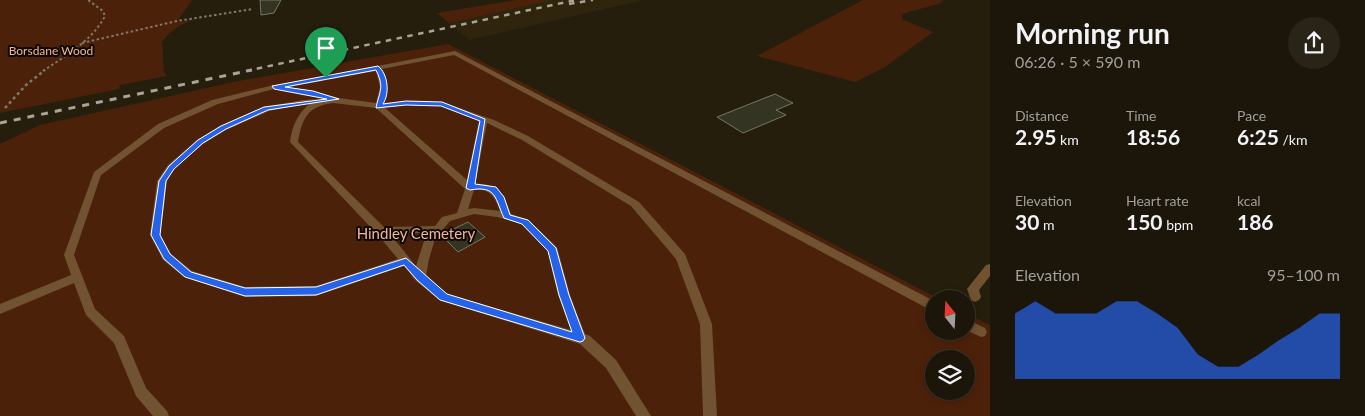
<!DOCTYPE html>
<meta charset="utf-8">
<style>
body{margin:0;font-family:Lato,sans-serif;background:#292318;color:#f1f3f6;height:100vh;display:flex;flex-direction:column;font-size:19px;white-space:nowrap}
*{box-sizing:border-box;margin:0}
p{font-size:16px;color:#a09f9c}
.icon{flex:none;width:28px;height:28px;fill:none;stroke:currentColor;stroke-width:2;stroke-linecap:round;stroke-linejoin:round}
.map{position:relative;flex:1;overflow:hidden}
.panel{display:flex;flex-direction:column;background:#1c160a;width:375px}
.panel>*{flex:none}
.needle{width:32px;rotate:342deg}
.buttons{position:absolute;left:925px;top:290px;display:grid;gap:10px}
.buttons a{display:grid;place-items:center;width:50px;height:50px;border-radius:50%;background:#1c160a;box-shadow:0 2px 8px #0003,0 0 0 1px #3a352b;font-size:25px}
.pin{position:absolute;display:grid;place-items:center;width:42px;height:42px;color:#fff;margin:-51px -21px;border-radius:50% 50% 50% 0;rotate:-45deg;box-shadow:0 0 5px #0007}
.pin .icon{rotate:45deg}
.round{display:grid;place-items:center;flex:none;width:52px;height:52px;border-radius:26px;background:#292318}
.summary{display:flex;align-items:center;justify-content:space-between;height:85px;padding:0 25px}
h1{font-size:28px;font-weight:700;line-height:38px}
.figures{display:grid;grid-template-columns:repeat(3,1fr);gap:8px;height:85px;padding:5px 25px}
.figures div{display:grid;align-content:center}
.figures b{font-size:21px;font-weight:700}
.figures small{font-size:14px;font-weight:400}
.figures p{font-size:14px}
.chart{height:140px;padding:10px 25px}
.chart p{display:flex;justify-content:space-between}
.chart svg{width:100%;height:90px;margin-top:5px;fill:#2563eb;opacity:.7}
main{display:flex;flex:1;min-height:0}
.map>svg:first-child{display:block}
.built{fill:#2f250d}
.green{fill:#4c210a;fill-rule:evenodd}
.building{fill:#343422;stroke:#757662}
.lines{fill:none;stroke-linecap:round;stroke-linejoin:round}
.path-far1{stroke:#7f796b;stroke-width:2;stroke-dasharray:2.5 2.5;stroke-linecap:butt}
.path{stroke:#7f796b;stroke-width:2.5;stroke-dasharray:3 3;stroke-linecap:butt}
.service{fill:#715231;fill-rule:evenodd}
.rail-far1{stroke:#a9a497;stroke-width:2.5;stroke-dasharray:5.5 5.5;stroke-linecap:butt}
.rail{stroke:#a9a497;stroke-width:3;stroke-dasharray:7 7;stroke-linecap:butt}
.route{fill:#2563eb;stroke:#fff;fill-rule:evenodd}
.labels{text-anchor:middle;stroke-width:4;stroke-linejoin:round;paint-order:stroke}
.far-park-label{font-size:12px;fill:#f7b496;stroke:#0b0803}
.park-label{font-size:15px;fill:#f7b496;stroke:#0b0803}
</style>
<main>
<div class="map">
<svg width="990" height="416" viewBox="0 0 990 416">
<rect width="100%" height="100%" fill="#251e0d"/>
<!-- built -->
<polygon class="built" points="516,0 644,0 469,40 437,13"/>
<!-- green -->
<g class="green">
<path d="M0 0H192L178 20 179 22 231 13C202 19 181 17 162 42L164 72 167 76 120 85 119 89 0 113Z"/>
<polygon points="516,0 551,0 449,23 437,13"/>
<polygon points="863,0 943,0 941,3 902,14 902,19 933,32 885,67 855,82 757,56"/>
<path d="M448 44 939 299H934V331H966V313L990 325V416H0V144L40 125 238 81ZM934 359H966V391H934Z"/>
</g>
<!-- building -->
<g class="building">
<polygon points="260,0 281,0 274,13 261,15"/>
<polygon points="775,94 793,103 776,110 786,115 743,133 717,117"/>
<polygon points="468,222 485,237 458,252 441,235"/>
</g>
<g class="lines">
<!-- path-far1 -->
<g class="path-far1">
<polyline points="82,43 177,21 253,9"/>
<path d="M43 71C65 56 92 41 105 16L103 11 88 0"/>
</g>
<!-- path -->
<polyline class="path" points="5,108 26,85 45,70"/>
<!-- service -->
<g class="service">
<path d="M455 51 934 301V312L454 55 382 69C389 80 388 91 383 103L406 101 442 102 494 120 528 136 639 202 685 254 712 324 717 416H703L700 324 676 259 631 206 522 140 487 123 475 184C497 182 505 196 511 214L529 220 557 247 570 295 585 334 590 336 616 360 651 416H636L606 368 580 344 439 300 416 281 404 266 316 296 245 297 184 277 163 260 150 235 157 181 168 165 197 140 220 126 264 107 303 100 327 99 274 89 218 104 164 128 101 175 74 255 95 309 124 336 146 388 167 411 169 416H153L136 396 114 343 86 315 74 283 0 314V304L71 275 64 255 94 172 158 124 212 100 274 85H279ZM376 71 380 87 376 103 339 98 313 91 289 87ZM333 103 376 108 465 189 457 213 442 217 435 226 384 227 298 142C302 118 308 106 333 103ZM303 104H309C297 115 292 126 290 142L377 234 398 259 316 286 245 287 192 271 171 254 160 235 167 181 174 169 203 144 226 130 269 111ZM406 105 441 106 479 120 467 180 385 108ZM474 190C490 188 495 197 500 211L474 208 468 209ZM474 214 497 217 521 224 548 251 558 295 571 330 447 294 426 276 429 259 435 239 450 221ZM428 233 425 238 416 266 390 234Z"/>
<polygon points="990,264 990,276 979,290 981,297 979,300 975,302 971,300 967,289 986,265"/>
<polygon points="966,319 985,328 987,332 985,336 981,337 966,330"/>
</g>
<!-- rail-far1 -->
<g class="rail-far1">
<polyline points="569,4 593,0"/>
<polyline points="246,71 576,0"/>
</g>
<!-- rail -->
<polyline class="rail" points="0,123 252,70"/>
</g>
<!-- route -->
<path class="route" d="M378 66C388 74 390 93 383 104L406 101 442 102 485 119 475 184 496 187 504 197 510 215 528 220 556 248 569 295 585 338 583 341 580 342 440 300 417 280 404 265 316 295 245 296 185 277 164 259 151 235 159 181 169 166 198 140 221 126 264 107 327 99 274 89 272 86ZM376 70C385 88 379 92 376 108L406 105 441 106 480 121 466 188 470 190C497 185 495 199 504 218L522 224 548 251 559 295 572 332 447 294 406 258 316 287 245 288 191 272 170 254 160 235 166 181 174 169 203 143 226 129 268 110 339 99 313 91 285 87Z"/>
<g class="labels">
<!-- far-park labels -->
<g class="far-park-label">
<text x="51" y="55">Borsdane Wood</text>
</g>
<!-- park labels -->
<g class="park-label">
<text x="416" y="239">Hindley Cemetery</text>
</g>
</g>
</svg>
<div class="buttons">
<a><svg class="needle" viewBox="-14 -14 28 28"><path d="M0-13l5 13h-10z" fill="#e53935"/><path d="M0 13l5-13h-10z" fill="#a09f9c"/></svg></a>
<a><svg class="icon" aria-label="layers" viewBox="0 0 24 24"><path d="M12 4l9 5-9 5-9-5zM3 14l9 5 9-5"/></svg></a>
</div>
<div class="pin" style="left:326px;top:78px;background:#1e9e55"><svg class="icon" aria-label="arrive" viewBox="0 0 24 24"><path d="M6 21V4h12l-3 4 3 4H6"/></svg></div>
</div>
<section class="panel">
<div class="summary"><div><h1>Morning run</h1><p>06:26 · 5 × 590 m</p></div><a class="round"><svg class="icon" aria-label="share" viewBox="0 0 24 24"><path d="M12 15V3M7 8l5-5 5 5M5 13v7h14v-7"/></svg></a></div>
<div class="figures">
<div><p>Distance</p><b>2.95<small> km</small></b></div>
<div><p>Time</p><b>18:56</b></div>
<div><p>Pace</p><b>6:25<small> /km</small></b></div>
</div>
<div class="figures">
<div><p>Elevation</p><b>30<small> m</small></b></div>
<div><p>Heart rate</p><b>150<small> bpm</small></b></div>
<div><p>kcal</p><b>186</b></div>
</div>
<div class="chart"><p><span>Elevation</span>95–100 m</p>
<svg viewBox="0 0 160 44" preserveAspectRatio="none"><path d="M0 44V12L10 6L20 12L30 12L40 12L50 6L60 6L70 12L80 19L90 32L100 38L110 38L120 32L130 25L140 19L150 12L160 12V44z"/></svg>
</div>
</section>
</main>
